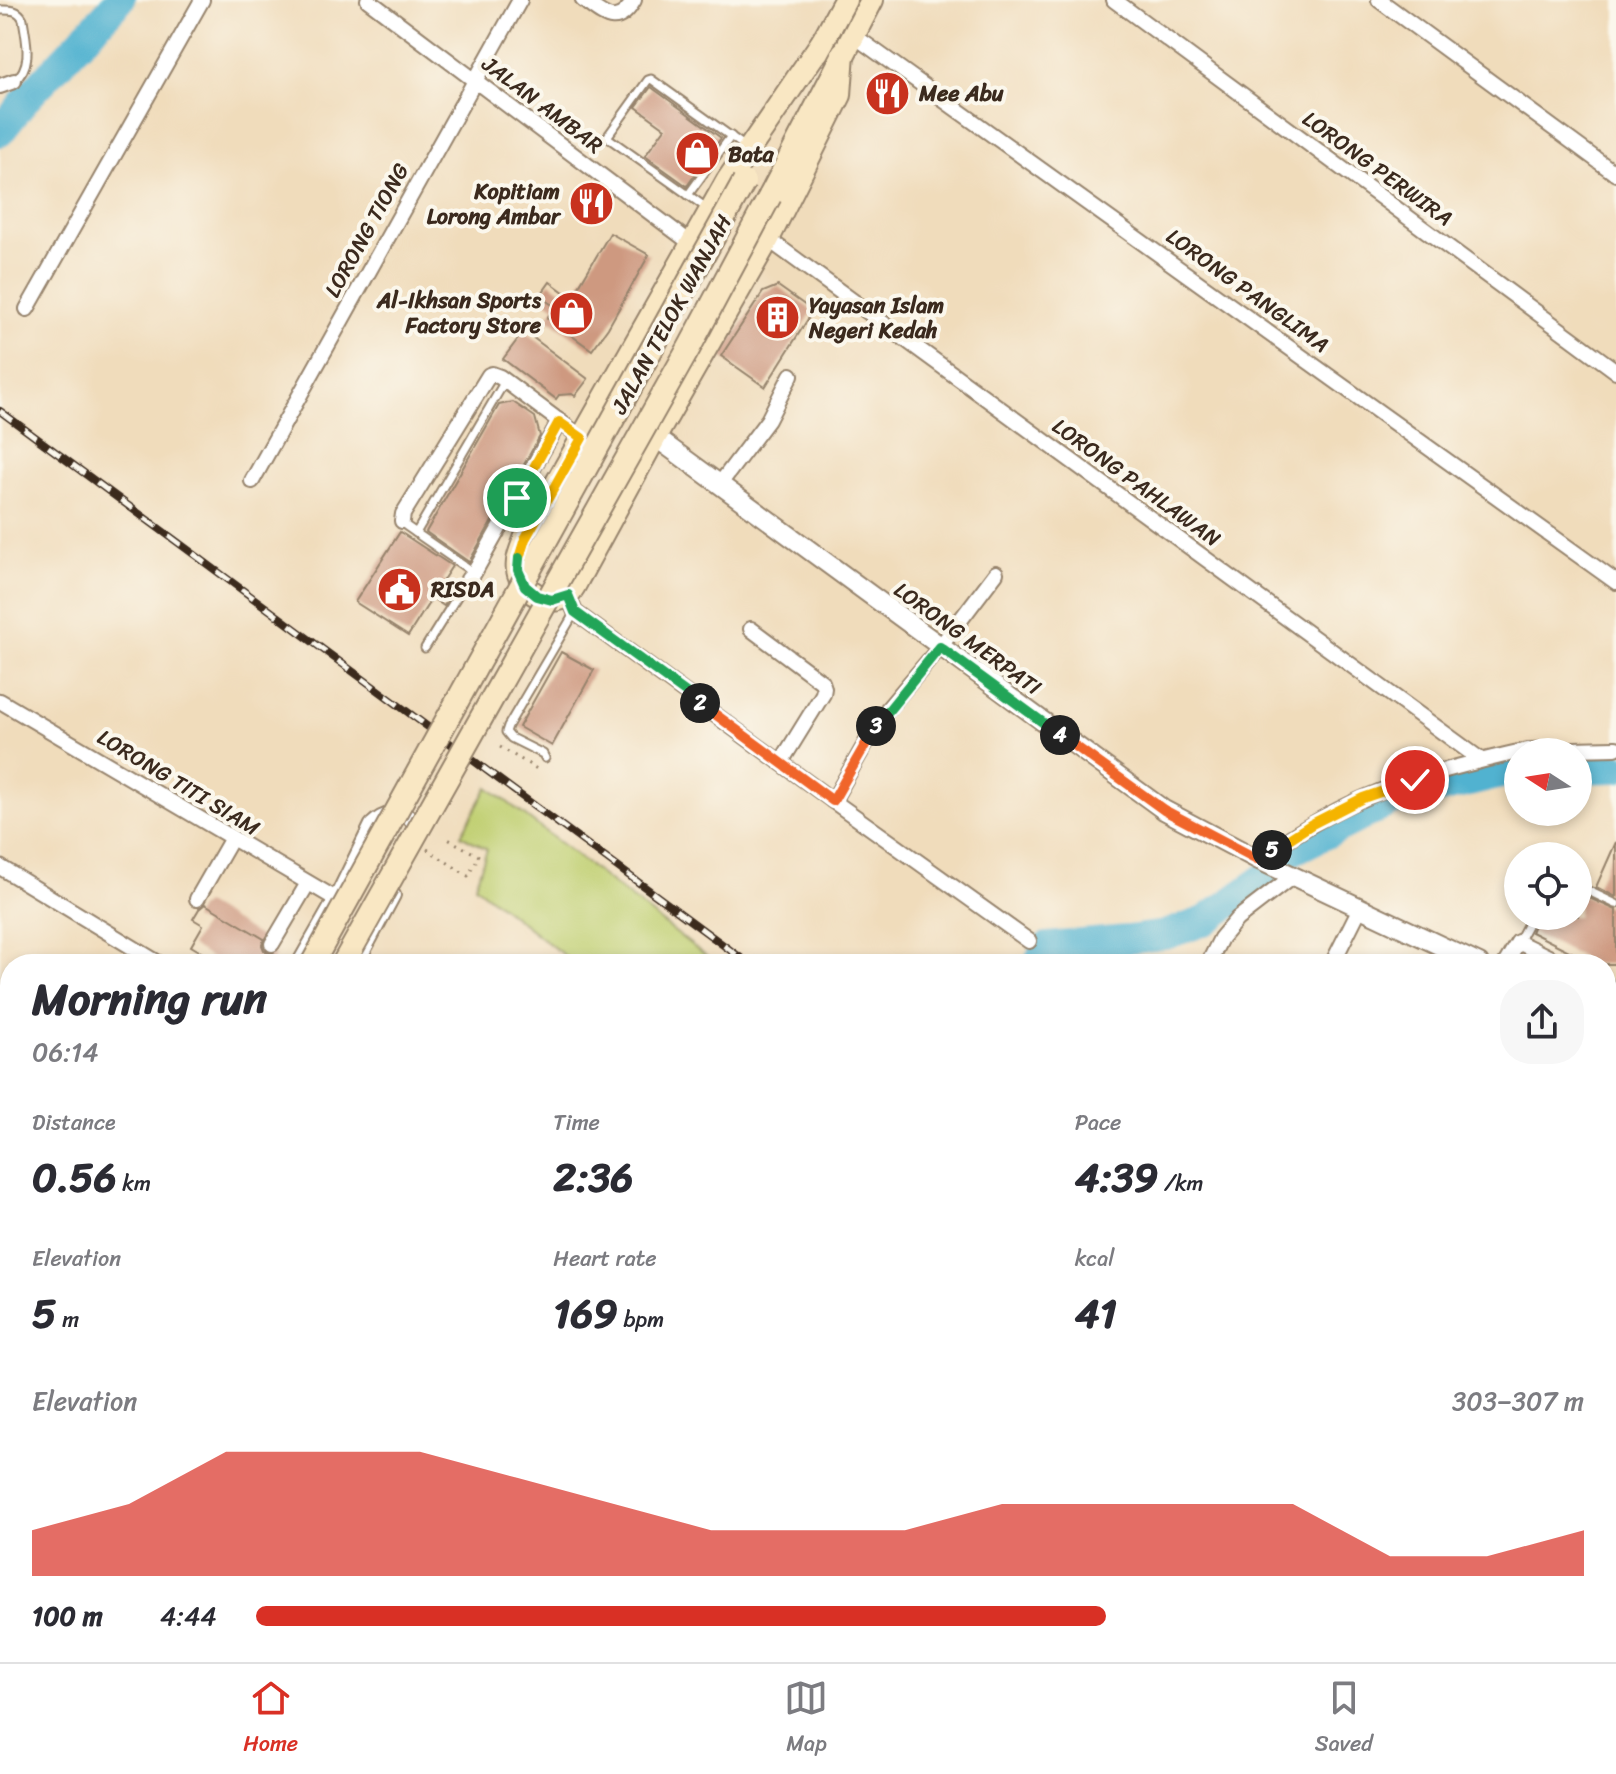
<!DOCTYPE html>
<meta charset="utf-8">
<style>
body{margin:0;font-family:Sriracha,sans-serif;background:#f7f7f7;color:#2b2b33;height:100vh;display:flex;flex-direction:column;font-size:30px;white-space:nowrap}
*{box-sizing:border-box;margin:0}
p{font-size:26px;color:#7c7c81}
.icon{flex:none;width:44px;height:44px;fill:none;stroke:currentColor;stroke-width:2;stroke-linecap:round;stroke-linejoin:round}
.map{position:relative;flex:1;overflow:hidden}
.drawer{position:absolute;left:0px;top:954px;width:1616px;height:708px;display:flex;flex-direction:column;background:#fff;border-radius:32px 32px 0 0;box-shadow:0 4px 12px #0003}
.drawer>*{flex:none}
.needle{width:52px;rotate:282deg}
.controls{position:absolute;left:1504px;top:738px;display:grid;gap:16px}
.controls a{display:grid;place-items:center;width:88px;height:88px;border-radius:50%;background:#fff;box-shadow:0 4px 12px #0003;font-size:40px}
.pin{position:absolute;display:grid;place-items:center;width:68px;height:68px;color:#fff;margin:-34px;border:4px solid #fff;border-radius:50%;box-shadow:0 2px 8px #0007}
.km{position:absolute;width:40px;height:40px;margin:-20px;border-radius:50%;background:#222;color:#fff;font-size:22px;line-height:40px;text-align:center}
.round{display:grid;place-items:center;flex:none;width:84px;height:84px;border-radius:32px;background:#f7f7f7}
.overview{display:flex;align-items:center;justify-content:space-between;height:136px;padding:0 32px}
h1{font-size:44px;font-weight:800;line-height:60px}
.stats{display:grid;grid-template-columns:repeat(3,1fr);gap:12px;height:136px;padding:8px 32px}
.stats div{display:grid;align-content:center}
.stats b{font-size:40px;font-weight:800}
.stats small{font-size:22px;font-weight:400}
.stats p{font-size:22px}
.chart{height:224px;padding:16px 32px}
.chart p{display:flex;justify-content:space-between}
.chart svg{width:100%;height:144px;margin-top:8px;fill:#d93025;opacity:.7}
ul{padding:0 32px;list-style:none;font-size:26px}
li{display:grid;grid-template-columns:128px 96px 1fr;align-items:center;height:60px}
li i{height:20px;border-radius:10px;background:#d93025}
.tabs{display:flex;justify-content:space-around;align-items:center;height:112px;border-top:2px solid #e1e1e2;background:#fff;font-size:22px;color:#7c7c81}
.tabs a{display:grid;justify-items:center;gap:4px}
.tabs .on{color:#d93025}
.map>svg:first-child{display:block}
.green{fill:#c0cf71;stroke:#7e7c48;stroke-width:2}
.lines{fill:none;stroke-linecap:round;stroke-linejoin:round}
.river{stroke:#51b2d0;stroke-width:30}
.building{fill:#ce9980}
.service-casing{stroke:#96836c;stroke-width:11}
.minor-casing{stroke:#96836c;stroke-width:18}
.tertiary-casing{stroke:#96836c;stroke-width:22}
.secondary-casing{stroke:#96836c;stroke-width:26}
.path{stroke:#96836c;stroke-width:3;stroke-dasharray:2 6;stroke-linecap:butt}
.service{stroke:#fff;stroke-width:7}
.minor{stroke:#fff;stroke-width:14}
.tertiary{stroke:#fff;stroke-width:18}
.secondary{stroke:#f9e7c3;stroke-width:22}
.rail-casing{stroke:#3b2a1e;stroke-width:8}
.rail{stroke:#fbf7ec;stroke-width:5;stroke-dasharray:15;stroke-linecap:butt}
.secondary-bridge-casing{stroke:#96836c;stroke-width:26;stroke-linecap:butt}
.secondary-bridge{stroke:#f9e7c3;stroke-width:22}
.split-1-casing{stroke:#fff;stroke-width:16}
.split-2-casing{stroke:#fff;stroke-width:16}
.split-3-casing{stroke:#fff;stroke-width:16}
.split-4-casing{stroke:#fff;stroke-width:16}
.split-5-casing{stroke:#fff;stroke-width:16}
.split-6-casing{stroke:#fff;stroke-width:16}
.split-1{stroke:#f5b400;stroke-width:10}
.split-2{stroke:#22a559;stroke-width:10}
.split-3{stroke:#f0652b;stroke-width:10}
.split-4{stroke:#22a559;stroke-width:10}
.split-5{stroke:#f0652b;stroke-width:10}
.split-6{stroke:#f5b400;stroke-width:10}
.labels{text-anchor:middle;stroke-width:8;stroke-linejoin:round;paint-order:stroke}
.poi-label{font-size:22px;font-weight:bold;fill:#3b2a1e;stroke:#fbf7ec;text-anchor:start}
.street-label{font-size:22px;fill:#3b2a1e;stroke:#fbf7ec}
</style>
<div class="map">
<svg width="1616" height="1662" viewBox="0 0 1616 1662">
<rect width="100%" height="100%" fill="#fbf7ec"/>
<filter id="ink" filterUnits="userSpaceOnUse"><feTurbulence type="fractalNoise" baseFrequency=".0125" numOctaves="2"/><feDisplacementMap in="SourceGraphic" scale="16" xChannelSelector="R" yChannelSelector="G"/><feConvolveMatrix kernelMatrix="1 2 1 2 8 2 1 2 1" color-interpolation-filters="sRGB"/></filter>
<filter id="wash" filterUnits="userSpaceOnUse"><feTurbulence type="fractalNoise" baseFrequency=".006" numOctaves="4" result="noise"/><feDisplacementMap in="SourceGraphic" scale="32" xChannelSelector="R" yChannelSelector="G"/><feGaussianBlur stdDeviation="1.8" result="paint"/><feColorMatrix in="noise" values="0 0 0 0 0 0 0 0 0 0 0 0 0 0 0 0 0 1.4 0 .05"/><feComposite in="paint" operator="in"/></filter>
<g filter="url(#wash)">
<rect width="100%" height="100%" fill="#f0dcbb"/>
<!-- green -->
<g class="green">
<polygon points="488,787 716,964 575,964 475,886 487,849 461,835"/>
<polygon points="1118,1652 1172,1652 1171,1662 1117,1660"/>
</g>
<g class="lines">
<!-- river -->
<g class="river">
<polyline points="0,132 26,99 120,0"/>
<polyline points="1578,769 1616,768"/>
<polyline points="1286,854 1392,801 1518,770"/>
<polyline points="1037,964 1047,947 1127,940 1165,935 1205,921 1269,875"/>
<polyline points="888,1662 890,1652"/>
</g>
</g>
<g id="blocks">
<!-- building -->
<g class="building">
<polygon points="651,87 721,138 687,186 645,156 665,128 636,107"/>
<polygon points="610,233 649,255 608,328 592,350 547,318 555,307 540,296 550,282 572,298"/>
<polygon points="778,286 813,311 765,387 721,356 763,292"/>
<polygon points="524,331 588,379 575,396 572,394 559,395 556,399 503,359"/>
<polygon points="513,402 535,417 540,436 469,562 426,532 499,405"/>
<polygon points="400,532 452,566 443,580 455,588 444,606 432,598 408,636 355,602"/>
<polygon points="561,652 594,670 552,746 519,727"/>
<polygon points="1616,842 1616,897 1596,887"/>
<polygon points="1578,893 1616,910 1616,964 1595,964 1531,932 1538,916 1578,916"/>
<polygon points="205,904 264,939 262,945 264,950 268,953 276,955 270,964 251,964 240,958 237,964 221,964 191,946 203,925 193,919 199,909"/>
</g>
</g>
</g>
<g filter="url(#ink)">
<use href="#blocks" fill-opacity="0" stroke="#96836c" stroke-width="2"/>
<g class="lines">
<defs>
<g id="service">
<path d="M0 10C10 10 18 9 23 19 26 40 34 66 14 81"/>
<polyline points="688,195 731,136"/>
<polyline points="708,209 607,137 648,80 651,79 747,148"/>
<polyline points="402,521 406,526 474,573"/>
<polyline points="416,533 505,381"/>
<polyline points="425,648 468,579"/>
<polyline points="545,758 543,754 511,738 506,732 508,726 575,612"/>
<polyline points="1578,886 1616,904"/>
<polyline points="1518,942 1532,916"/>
<polyline points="224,1652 239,1662"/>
<polyline points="1456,1652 1468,1662"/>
<polyline points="12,1662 8,1659 13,1652"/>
<polyline points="764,1662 770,1652"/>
<polyline points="924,1662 926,1652"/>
<polyline points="1077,1662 1078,1652"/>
<polyline points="1177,1662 1178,1652"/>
<polyline points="1389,1662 1390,1652"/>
</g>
<g id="minor">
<polyline points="368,0 692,244"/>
<path d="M583 0C604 15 617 30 634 0"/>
<polyline points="1114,0 1616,371"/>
<polyline points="1379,0 1616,174"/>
<polyline points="853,35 1616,582"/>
<polyline points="0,86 14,81"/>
<polyline points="768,239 1481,760"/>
<polyline points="27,309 202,0"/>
<polyline points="252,481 520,0"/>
<polyline points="719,485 768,420 791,375"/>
<polyline points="402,521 403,514 489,375 492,374 500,377 582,438"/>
<polyline points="468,579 474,573 559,422"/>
<polyline points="568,595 575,612 833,801 1029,941"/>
<polyline points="751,629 822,682 824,688 823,694 781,762"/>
<polyline points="0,701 336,899"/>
<polyline points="1519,752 1528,750 1616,748"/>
<polyline points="833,801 880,718 940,647 996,573"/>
<path d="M1257 859C1291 837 1326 814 1364 798 1413 777 1466 764 1518 752"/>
<polyline points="0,867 160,964"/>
<polyline points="197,899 232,838"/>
<polyline points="272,944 308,883"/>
<path d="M299 964 336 899 372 825C382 815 403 806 413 822 416 826 416 831 417 836"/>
<polyline points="356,964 393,895"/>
<polyline points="1208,964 1221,938 1237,919 1293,876"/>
<polyline points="1332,964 1360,908"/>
<polyline points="1505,964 1518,942 1563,964"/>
<polyline points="1606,985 1616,990"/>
<polyline points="0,1180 0,1182"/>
<polyline points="1606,1231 1616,1236"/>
<polyline points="1606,1451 1616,1456"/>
<polyline points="0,1615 10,1621"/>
<polyline points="57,1652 72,1662"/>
<polyline points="325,1662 332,1652"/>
<polyline points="353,1662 360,1652"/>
</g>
<g id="tertiary">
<polyline points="655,437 1164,810 1257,859 1479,964"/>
<polyline points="1606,1024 1616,1029"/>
</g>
<g id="secondary">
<path d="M823 41 728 180 525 539C522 548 516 560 518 570 521 590 549 609 567 595 573 591 577 579 581 573L655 437 768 239 840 95 843 53"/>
<polyline points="817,52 845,0"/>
<polyline points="770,196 872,0"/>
<polyline points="0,1304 10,1306"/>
<path d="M10 1347C2 1367 2 1388 10 1408"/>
<polyline points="0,1459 10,1434"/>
<polyline points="0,1517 10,1500"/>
<polyline points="0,1562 10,1548"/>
<polyline points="0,1599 10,1582"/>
<polyline points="406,1652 416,1662"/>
<polyline points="442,1652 452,1662"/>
</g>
</defs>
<!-- service casing -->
<use href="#service" class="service-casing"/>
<!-- minor casing -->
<use href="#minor" class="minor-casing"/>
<!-- tertiary casing -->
<use href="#tertiary" class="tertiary-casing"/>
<!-- secondary casing -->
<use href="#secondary" class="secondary-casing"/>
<!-- path -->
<g class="path">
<polyline points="500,747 537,769 540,767"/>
<polyline points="427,849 468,876 479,856 448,839"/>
<polyline points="2,1198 10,1273"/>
<polyline points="487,1652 497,1662"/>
<polyline points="657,1652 671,1662"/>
</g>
<!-- service -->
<use href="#service" class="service"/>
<!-- minor -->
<use href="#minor" class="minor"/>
<!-- tertiary -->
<use href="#tertiary" class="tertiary"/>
<!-- secondary -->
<use href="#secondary" class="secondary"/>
<defs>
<g id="rail">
<polyline points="0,411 749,964"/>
<polyline points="1606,1610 1616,1617"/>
</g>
</defs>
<!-- rail casing -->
<use href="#rail" class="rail-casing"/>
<!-- rail -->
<use href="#rail" class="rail"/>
<defs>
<g id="secondary-bridge">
<polyline points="312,964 744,182"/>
<polyline points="343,964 689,348 770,196"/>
</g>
</defs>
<!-- secondary-bridge casing -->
<use href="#secondary-bridge" class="secondary-bridge-casing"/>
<!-- secondary-bridge -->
<use href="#secondary-bridge" class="secondary-bridge"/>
</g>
</g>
<g class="lines" filter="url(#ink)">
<defs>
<polyline id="split-1" points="517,498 559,422 582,438 525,539 519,558"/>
<polyline id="split-2" points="519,558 518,570 525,586 537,596 552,600 568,595 575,612 700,703"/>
<polyline id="split-3" points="700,703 833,801 876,726"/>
<polyline id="split-4" points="876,726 940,647 1060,735"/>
<polyline id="split-5" points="1060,735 1164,810 1257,859 1272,850"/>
<polyline id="split-6" points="1272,850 1312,824 1363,798 1415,780"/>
</defs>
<!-- split-1 casing -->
<use href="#split-1" class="split-1-casing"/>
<!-- split-2 casing -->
<use href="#split-2" class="split-2-casing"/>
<!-- split-3 casing -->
<use href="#split-3" class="split-3-casing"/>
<!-- split-4 casing -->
<use href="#split-4" class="split-4-casing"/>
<!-- split-5 casing -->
<use href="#split-5" class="split-5-casing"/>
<!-- split-6 casing -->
<use href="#split-6" class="split-6-casing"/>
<!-- split-1 -->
<use href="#split-1" class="split-1"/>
<!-- split-2 -->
<use href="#split-2" class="split-2"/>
<!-- split-3 -->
<use href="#split-3" class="split-3"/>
<!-- split-4 -->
<use href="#split-4" class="split-4"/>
<!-- split-5 -->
<use href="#split-5" class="split-5"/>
<!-- split-6 -->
<use href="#split-6" class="split-6"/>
</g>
<!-- icons -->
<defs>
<symbol id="restaurant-disc" viewBox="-11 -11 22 22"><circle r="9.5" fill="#c8321e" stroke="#fbf7ec"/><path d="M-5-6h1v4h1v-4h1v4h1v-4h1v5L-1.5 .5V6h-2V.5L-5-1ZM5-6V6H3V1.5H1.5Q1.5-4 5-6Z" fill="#fff"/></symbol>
<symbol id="shop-disc" viewBox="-11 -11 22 22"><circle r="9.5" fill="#c8321e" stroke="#fbf7ec"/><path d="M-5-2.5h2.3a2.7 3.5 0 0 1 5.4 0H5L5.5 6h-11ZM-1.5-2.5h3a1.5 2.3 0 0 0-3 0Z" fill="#fff"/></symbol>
<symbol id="building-disc" viewBox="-11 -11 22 22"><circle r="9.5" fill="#c8321e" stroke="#fbf7ec"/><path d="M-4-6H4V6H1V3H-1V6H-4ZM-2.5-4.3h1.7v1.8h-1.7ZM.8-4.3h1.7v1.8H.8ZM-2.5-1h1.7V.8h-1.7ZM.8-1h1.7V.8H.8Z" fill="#fff"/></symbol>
<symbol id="civic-disc" viewBox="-11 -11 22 22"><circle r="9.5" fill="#c8321e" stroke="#fbf7ec"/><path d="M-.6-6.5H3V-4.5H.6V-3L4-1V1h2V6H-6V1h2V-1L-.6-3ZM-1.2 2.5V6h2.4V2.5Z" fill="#fff"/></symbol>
</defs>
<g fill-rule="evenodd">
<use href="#restaurant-disc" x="862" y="68" width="51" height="51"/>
<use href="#shop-disc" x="672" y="128" width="51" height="51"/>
<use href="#restaurant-disc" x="566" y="178" width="51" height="51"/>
<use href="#shop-disc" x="546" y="288" width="51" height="51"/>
<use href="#building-disc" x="752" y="292" width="51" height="51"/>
<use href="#civic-disc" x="374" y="564" width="51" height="51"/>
</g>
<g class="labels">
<!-- poi labels -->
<g class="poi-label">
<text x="919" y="101">Mee Abu</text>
<text x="728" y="162">Bata</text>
<text x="560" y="199" text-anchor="end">Kopitiam<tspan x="560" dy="25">Lorong Ambar</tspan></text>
<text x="541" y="308" text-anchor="end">Al-Ikhsan Sports<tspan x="541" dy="25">Factory Store</tspan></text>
<text x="809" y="313">Yayasan Islam<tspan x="809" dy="25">Negeri Kedah</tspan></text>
<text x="431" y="597">RISDA</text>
</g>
<!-- street labels -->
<g class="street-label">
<text transform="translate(543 104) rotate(37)" y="8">JALAN AMBAR</text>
<text transform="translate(1378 168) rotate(36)" y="8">LORONG PERWIRA</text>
<text transform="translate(366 230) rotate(-61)" y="8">LORONG TIONG</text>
<text transform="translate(1248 290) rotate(36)" y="8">LORONG PANGLIMA</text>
<text transform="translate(671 314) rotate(-61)" y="8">JALAN TELOK WANJAH</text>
<text transform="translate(1137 482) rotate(36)" y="8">LORONG PAHLAWAN</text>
<text transform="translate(968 638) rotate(36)" y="8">LORONG MERPATI</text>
<text transform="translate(179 782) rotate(31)" y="8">LORONG TITI SIAM</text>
</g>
</g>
</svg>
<div class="controls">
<a><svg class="needle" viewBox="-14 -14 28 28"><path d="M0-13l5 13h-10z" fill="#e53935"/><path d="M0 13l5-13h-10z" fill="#7c7c81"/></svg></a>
<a><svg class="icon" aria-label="locate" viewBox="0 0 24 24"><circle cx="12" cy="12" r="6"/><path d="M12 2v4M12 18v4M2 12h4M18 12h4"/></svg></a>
</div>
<div class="pin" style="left:517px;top:498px;background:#1e9e55"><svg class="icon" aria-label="arrive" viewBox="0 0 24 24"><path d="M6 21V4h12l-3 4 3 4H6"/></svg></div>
<div class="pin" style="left:1415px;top:780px;background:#d93025"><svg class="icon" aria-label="check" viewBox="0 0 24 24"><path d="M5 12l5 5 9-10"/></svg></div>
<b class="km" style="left:700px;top:703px">2</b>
<b class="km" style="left:876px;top:726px">3</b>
<b class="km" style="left:1060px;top:735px">4</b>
<b class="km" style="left:1272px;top:850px">5</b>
<section class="drawer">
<div class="overview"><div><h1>Morning run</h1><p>06:14</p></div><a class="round"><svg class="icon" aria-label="share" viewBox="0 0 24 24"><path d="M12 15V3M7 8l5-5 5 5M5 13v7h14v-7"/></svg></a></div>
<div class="stats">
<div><p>Distance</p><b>0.56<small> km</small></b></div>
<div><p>Time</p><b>2:36</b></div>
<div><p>Pace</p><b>4:39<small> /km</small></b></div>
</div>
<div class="stats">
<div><p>Elevation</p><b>5<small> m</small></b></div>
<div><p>Heart rate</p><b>169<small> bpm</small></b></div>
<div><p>kcal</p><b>41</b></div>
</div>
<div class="chart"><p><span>Elevation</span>303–307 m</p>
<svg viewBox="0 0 160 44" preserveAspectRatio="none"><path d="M0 44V30L10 22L20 6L30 6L40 6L50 14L60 22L70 30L80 30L90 30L100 22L110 22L120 22L130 22L140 38L150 38L160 30V44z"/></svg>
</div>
<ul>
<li><b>100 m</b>4:44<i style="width:64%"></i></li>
</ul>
</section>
</div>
<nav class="tabs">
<a class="on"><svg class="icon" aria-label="home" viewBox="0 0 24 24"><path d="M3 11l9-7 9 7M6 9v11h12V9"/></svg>Home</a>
<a><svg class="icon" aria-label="map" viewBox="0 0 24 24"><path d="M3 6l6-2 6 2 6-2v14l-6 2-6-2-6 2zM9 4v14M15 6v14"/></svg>Map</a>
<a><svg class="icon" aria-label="saved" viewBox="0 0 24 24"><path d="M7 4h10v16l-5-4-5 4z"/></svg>Saved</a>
</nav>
